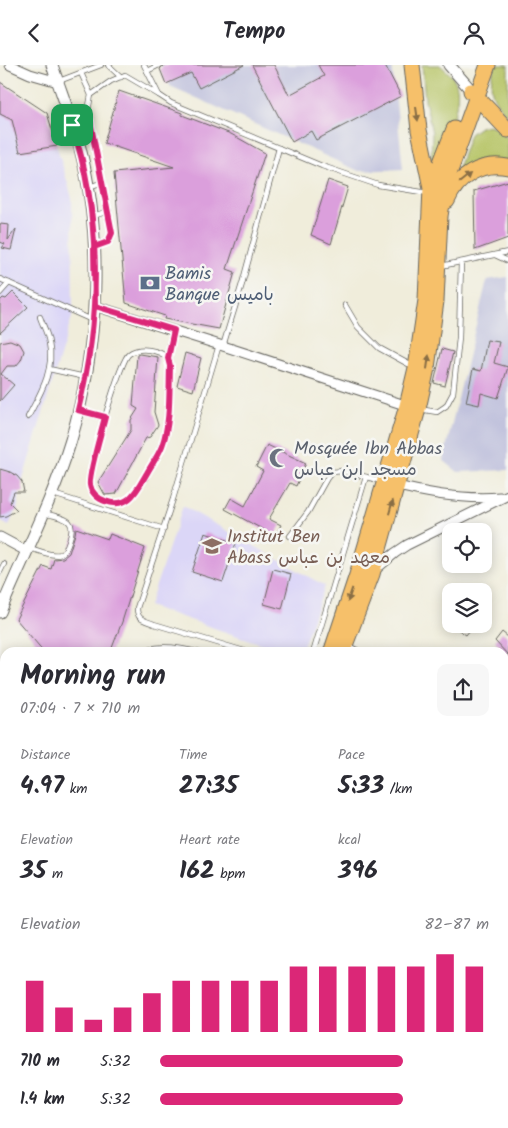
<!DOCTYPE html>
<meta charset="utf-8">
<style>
body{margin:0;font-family:Kalam,"Playpen Sans Arabic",sans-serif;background:#f7f7f7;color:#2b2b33;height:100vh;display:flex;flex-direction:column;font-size:19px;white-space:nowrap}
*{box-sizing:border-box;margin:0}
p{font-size:16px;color:#7c7c81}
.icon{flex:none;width:28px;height:28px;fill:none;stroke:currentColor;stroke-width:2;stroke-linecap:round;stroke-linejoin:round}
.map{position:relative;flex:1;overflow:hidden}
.details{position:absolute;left:0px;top:582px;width:509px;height:481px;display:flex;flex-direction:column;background:#fff;border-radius:15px 15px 0 0;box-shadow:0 2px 12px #0003}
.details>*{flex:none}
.controls{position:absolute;left:442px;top:458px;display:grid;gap:10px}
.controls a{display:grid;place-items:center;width:50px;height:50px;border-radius:10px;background:#fff;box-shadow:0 2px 12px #0003;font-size:25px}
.pin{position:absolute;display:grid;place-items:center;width:42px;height:42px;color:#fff;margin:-21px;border-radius:10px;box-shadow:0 2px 8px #0006}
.round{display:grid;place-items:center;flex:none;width:52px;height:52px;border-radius:10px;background:#f7f7f7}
.overview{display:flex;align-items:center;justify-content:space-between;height:85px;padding:0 20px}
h1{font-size:28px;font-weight:800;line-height:38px}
.figures{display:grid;grid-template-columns:repeat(3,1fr);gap:8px;height:85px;padding:5px 20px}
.figures div{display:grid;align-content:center}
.figures b{font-size:25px;font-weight:800}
.figures small{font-size:14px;font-weight:400}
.figures p{font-size:14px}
.chart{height:140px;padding:10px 20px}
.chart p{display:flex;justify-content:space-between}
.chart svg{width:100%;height:90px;margin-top:5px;stroke:#db2777;stroke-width:6}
ul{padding:0 20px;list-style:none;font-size:16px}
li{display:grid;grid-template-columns:80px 60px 1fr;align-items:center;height:38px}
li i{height:12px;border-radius:6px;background:#db2777}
header{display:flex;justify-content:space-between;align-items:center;height:65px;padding:0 20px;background:#fff;font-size:22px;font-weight:800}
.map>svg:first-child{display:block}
.built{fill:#dbd6f7}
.industrial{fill:#c1c2dd}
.green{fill:#b7c567;stroke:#6a7042}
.building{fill:#db9fdc}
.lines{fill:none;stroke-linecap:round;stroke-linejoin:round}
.service-casing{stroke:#66655f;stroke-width:6}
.minor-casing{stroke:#66655f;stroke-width:11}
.tertiary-casing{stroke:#66655f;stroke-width:13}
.trunk-casing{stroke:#66655f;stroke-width:17}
.service{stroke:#fff;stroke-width:4.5}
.minor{stroke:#fff;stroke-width:9}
.tertiary{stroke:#fff;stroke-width:11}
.trunk{stroke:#f6c06b;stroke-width:15}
.oneway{fill:#896e44}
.route-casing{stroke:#fff;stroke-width:10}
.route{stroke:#db2777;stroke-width:6}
.labels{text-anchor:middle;stroke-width:5;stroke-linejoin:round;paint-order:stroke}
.service-label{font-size:18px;fill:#4e5e75;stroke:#f6f6f2;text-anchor:start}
.worship-label{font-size:18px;fill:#5b616d;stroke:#f6f6f2;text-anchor:start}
.education-label{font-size:18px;fill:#785e54;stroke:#f6f6f2;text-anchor:start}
</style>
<header><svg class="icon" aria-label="back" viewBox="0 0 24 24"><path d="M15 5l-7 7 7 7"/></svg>Tempo<svg class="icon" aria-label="person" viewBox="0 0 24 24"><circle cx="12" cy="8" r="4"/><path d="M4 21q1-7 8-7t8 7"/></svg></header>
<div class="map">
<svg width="508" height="1063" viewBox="0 0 508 1063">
<rect width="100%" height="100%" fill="#f6f6f2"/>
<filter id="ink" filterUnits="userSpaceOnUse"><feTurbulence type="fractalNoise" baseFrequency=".02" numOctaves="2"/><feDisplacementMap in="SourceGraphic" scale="10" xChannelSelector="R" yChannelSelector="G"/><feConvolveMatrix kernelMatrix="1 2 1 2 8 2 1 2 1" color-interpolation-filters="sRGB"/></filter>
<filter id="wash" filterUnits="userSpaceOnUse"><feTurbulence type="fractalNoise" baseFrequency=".0096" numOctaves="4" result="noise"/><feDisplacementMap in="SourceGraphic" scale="20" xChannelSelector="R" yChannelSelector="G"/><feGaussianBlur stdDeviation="1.12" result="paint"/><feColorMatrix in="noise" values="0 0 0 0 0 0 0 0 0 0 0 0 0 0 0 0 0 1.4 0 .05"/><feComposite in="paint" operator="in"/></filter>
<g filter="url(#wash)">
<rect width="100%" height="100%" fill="#f0eddb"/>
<!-- built -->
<g class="built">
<polygon points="0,18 47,48 72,133 73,249 22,417 17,445 14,448 9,461 0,456"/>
<polygon points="183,441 325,521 301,587 285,587 149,541"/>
</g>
<!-- industrial -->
<g class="industrial">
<polygon points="161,0 392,0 403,104 359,106 170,21"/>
<polygon points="508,212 508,405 458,407 443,395 487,215"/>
</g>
<!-- green -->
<g class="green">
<path d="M422 0H440C444 4 451 9 454 14 467 35 441 83 431 103L432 68 425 35Z"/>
<path d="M495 0H508V52C492 33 487 25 495 0Z"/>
<polygon points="489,60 498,63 508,74 508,95 455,112 470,69 480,62"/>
</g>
<g id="blocks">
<!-- building -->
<g class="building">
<polygon points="244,0 199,23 191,8 166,19 160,4 164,0"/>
<polygon points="252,0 274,0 289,30 324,11 318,0 385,0 401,31 316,75 311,66 292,77"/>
<polygon points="0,17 47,48 57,81 20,87 12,55 0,49"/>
<polygon points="119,26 182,48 182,50 231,69 265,88 227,204 235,207 219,264 164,254 165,251 126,238 114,108 174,102 104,78"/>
<polygon points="328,115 348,122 331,179 311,170"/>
<polygon points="508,116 508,173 475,185 474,126"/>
<polygon points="0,159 9,160 8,175 16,164 11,185 2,183 5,179 0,177"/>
<polygon points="13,227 28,242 0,268 0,236 3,233 6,234"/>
<polygon points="10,275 20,279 24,286 21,295 16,301 7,301 1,309 14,320 0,336 0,277"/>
<polygon points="487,275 499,277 494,298 508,302 502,321 498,333 481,328 479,340 466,337 473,304 481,306"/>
<polygon points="442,284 453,287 445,321 434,318"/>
<polygon points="185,288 201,293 193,326 177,321"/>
<polygon points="139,289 158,292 154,347 158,360 150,372 146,373 116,429 105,430 98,417 131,365 131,355 138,344 133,341 137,290"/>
<polygon points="267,380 306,398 296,421 290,418 269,454 281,460 275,471 225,444 231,433 245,441 263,406 256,402"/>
<polygon points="0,404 10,407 17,411 22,417 24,427 14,427 10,438 17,445 6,451 0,452"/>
<polygon points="76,463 108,474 110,469 145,483 122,557 110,588 45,588 16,554 43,501 51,504 54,494 63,493 69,488 75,469"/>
<polygon points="205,468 236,478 223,517 192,507"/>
<polygon points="273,504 291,509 282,544 264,539"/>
<polygon points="450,559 475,559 466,570"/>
<polygon points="502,567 508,572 508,590 495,576"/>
</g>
</g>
</g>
<g filter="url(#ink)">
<use href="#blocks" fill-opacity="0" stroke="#66655f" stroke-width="1"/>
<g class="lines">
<defs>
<g id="service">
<polyline points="108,0 121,12"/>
<polyline points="144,0 159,30 171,38 322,101 378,120 428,128"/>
<polyline points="147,6 159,0"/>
<polyline points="81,8 91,30 88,46 112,168 108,177 95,181"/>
<polyline points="59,16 101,0"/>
<polyline points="91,30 111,16 125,10 159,30"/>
<polyline points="74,60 90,56"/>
<polyline points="89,122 103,117"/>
<polyline points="93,151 109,146"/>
<polyline points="495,190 508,196"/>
<polyline points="441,201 508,187"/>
<polyline points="0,214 92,255"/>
<polyline points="0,228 9,218"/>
<polyline points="345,240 358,262 379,283 412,301"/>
<path d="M219 280 173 434 137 543C137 555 144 555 154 559L251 588"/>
<polyline points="223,281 242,219 279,83"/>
<path d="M168 293C159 285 140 281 129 289 120 295 88 405 90 418 90 424 95 431 100 433 109 438 119 440 128 435 141 426 165 377 167 362 170 342 169 321 170 301L168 293 173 266"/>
<polyline points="49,304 85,312"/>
<polyline points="419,344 437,347 446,341 453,328 459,273 461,197"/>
<polyline points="80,346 105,353"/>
<path d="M28 352C40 329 55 305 49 278 48 269 43 261 40 252"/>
<polyline points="53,429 164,464"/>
<polyline points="290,471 308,447 327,413 332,407 343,406 382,416"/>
<path d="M29 483C38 485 52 492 61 489 66 487 67 481 69 476 78 452 63 454 44 448"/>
<polyline points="0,507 4,499"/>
<path d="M139 588C156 578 182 583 200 588"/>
<polyline points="313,588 366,412"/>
<polyline points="0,680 5,675"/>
<polyline points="0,811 5,806"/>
<polyline points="0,848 5,844"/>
<polyline points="0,852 5,860"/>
<polyline points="0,887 5,882"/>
<polyline points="0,1006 5,1014 0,1026"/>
<polyline points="0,1057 5,1052"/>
<polyline points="61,1063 66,1059"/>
<polyline points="127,1063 127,1059"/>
</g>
<g id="minor">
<polyline points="10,0 30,9 58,17"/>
<polyline points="95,241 223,281 411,342"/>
<path d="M394 420C429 429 464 435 500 432"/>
<polyline points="0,472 26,486"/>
<polyline points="376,504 395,488 407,480 508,430"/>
<polyline points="342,580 357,588"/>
<polyline points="504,697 508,701"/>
<polyline points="504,783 508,774"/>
<polyline points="504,992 508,996"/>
<polyline points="504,1008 508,1004"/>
<polyline points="243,1059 246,1063"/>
<polyline points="402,1059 407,1063"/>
<polyline points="442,1063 447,1059"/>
</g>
<g id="tertiary">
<polyline points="449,0 470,24"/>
<path d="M0 547C24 490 53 434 71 375 98 284 104 175 80 83 72 55 61 27 52 0"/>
</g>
<g id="trunk">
<polyline points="471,26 508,65"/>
<polyline points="431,123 454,64"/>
<path d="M447 136C457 112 481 96 508 102"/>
<polyline points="331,588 357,510 407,341 416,303 426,235 431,123 419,65 412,0"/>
<polyline points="342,588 372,509 418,344 427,303 436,236 440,151 445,120 488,0"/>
<polyline points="12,1063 17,1059"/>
<polyline points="27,1063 31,1059"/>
</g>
</defs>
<!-- service casing -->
<use href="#service" class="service-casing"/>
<!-- minor casing -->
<use href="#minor" class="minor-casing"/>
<!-- tertiary casing -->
<use href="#tertiary" class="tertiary-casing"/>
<!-- trunk casing -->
<use href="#trunk" class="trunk-casing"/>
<!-- service -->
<use href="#service" class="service"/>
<!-- minor -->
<use href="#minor" class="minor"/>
<!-- tertiary -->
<use href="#tertiary" class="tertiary"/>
<!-- trunk -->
<use href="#trunk" class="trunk"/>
</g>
<!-- one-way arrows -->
<defs><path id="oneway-solid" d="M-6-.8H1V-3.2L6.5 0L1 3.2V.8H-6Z" transform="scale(1.25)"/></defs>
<g class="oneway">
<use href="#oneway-solid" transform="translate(417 49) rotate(82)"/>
<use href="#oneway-solid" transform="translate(465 113) rotate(-39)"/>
<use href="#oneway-solid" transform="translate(428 297) rotate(-82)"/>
<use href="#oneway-solid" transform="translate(391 442) rotate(-74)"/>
<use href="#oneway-solid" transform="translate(350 530) rotate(109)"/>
</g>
</g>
<g class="lines" filter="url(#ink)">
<defs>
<path id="route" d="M72 60C102 150 101 254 78 345L105 352C102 365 88 410 90 420 91 427 98 434 105 436 129 445 137 425 147 408 152 399 158 391 162 381 171 357 169 327 170 301L168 293 174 265 95 241 94 182 108 177 112 168 90 56 72 60"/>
</defs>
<!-- route casing -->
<use href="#route" class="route-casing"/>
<!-- route -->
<use href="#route" class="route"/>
</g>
<!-- icons -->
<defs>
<symbol id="bank-bare" viewBox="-9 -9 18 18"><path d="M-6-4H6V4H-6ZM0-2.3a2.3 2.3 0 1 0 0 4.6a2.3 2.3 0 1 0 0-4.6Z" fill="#5c6f8a" stroke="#f6f6f2" stroke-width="2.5" paint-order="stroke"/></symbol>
<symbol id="mosque-bare" viewBox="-9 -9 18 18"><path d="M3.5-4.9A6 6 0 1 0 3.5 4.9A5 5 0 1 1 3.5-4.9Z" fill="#6b7280" stroke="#f6f6f2" stroke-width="2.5" paint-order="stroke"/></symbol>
<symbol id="university-bare" viewBox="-9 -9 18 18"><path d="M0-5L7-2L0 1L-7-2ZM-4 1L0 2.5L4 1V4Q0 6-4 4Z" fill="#8d6e63" stroke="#f6f6f2" stroke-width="2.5" paint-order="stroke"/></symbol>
</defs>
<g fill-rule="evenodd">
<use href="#bank-bare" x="136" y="204" width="28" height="28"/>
<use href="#mosque-bare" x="265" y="379" width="28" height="28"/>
<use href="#university-bare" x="198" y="467" width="28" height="28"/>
</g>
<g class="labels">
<!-- service labels -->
<g class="service-label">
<text x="165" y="214">Bamis<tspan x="165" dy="21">Banque باميس</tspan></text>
</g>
<!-- worship labels -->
<g class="worship-label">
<text x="294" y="389">Mosquée Ibn Abbas<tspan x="294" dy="21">مسجد ابن عباس</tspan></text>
</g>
<!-- education labels -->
<g class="education-label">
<text x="227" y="477">Institut Ben<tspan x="227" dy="21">Abass معهد بن عباس</tspan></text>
</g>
</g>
</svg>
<div class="controls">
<a><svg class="icon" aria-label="locate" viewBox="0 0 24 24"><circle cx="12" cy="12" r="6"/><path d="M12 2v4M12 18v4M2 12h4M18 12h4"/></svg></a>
<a><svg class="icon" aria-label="layers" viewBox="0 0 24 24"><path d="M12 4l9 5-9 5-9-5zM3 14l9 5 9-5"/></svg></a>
</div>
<div class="pin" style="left:72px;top:60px;background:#1e9e55"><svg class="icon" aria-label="arrive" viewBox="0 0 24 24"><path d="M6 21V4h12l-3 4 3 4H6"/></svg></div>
<section class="details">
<div class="overview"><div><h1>Morning run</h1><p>07:04 · 7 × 710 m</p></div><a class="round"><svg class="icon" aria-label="share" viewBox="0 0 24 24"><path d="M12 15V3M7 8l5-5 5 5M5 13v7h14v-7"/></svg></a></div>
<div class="figures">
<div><p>Distance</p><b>4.97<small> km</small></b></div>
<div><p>Time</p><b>27:35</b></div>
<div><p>Pace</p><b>5:33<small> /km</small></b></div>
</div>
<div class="figures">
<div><p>Elevation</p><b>35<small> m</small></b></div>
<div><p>Heart rate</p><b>162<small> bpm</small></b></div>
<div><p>kcal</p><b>396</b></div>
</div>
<div class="chart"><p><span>Elevation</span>82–87 m</p>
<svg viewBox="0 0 160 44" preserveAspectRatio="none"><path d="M5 44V19M15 44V32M25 44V38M35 44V32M45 44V25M55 44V19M65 44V19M75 44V19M85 44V19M95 44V12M105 44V12M115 44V12M125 44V12M135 44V12M145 44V6M155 44V12"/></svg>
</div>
<ul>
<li><b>710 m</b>5:32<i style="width:74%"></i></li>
<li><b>1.4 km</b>5:32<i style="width:74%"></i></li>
</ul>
</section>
</div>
